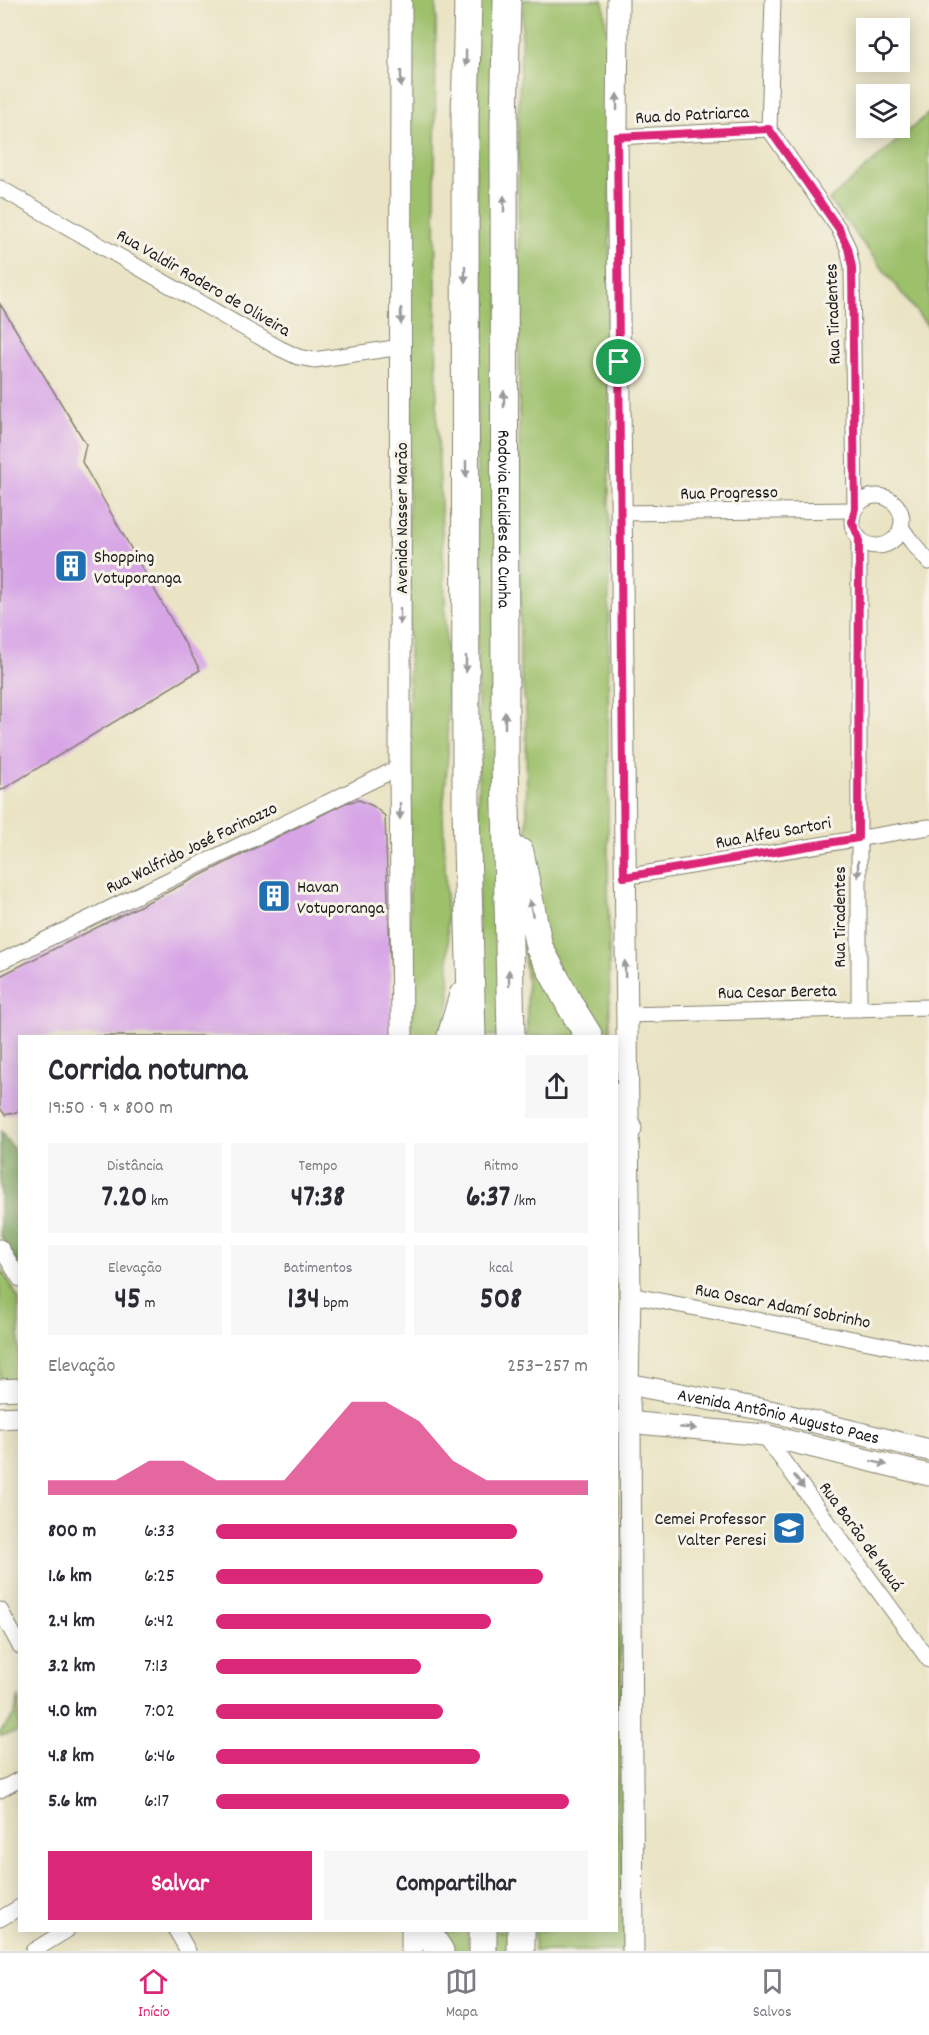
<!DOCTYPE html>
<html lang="pt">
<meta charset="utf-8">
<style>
body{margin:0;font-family:Dekko,sans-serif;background:#f7f7f7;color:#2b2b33;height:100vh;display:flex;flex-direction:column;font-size:22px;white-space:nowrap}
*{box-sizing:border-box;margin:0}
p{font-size:20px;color:#7c7c81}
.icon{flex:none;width:33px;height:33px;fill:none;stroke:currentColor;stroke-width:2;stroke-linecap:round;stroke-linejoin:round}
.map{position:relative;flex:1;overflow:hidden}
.panel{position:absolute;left:18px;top:1035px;width:600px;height:897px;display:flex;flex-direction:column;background:#fff;border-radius:0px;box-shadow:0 3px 15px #0003}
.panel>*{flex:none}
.buttons{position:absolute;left:856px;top:18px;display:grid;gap:12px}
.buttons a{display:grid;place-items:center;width:54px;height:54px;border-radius:0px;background:#fff;box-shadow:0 3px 15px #0003;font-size:30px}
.pin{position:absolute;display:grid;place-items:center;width:51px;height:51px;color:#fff;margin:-26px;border:3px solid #fff;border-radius:50%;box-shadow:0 2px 6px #0007}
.round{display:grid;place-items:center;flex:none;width:63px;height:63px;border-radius:0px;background:#f7f7f7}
.headline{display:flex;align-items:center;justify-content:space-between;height:102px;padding:0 30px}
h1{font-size:33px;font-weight:700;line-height:45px}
.stats{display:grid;grid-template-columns:repeat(3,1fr);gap:9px;height:102px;padding:6px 30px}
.stats div{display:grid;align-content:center;border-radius:0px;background:#f7f7f7;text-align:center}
.stats b{font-size:30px;font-weight:700}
.stats small{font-size:16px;font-weight:400}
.stats p{font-size:16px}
.chart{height:168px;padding:12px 30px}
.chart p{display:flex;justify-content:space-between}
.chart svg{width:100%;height:108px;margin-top:6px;fill:#db2777;opacity:.7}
.primary-button{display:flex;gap:12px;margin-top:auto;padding:12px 30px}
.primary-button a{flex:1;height:69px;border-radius:0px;background:#db2777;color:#fff;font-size:24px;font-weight:700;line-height:69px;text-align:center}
.primary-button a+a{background:#f7f7f7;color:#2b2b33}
ul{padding:0 30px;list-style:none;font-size:20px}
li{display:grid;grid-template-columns:96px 72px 1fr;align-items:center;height:45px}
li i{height:15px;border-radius:8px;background:#db2777}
.tab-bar{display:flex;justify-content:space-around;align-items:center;height:84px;border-top:2px solid #e1e1e2;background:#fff;font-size:16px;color:#7c7c81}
.tab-bar a{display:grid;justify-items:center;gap:3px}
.tab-bar .active{color:#db2777}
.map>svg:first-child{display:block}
.green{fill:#9dc06a;stroke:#5c6e43;stroke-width:1.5}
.forest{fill:#7ea65e;stroke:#4d613d;stroke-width:1.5}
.building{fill:#d7a5e6}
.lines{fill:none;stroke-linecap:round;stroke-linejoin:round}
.street-casing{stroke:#838070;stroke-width:17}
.secondary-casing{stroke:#838070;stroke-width:23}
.highway-casing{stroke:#838070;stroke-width:29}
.street{stroke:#fff;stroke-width:15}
.secondary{stroke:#fff;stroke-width:21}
.highway{stroke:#fff;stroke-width:27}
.oneway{fill:#999}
.route-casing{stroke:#fff;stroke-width:12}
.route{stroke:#db2777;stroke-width:8}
.labels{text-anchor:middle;stroke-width:6;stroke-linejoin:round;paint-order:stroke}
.street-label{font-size:18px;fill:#1c1c1c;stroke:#f7f3e8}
.poi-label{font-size:18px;fill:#1c1c1c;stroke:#f7f3e8;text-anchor:start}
</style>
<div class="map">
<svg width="929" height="1951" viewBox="0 0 929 1951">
<rect width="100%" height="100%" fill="#f7f3e8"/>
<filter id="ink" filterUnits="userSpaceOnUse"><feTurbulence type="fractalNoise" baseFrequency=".0167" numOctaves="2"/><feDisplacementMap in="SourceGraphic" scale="12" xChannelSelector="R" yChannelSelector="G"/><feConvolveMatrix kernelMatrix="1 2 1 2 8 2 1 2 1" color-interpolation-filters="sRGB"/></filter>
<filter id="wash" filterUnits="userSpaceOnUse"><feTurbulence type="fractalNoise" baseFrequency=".008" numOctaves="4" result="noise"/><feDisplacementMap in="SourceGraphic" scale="24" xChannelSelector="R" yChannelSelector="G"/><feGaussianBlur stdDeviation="1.35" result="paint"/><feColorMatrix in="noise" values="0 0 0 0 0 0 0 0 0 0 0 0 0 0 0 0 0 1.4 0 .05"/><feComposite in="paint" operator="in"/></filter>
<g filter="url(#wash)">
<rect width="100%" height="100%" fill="#eae4c5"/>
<!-- green -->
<g class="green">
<polygon points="407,0 436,0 435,189 437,417 445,597 448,754 443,813 450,998 444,1036 410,1036"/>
<polygon points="475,0 498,0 502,1036 479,1036"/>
<polygon points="523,0 603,0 610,63 608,865 610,1036 595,1036 544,943 527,845 526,712 520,666 518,121"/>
<polygon points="929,113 929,328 829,200"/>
<polygon points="528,940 580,1036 527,1036 527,985 523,943"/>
<polygon points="0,1267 19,1299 19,1383 0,1383"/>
<polygon points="617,1455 621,1660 624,1951 534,1951 534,1931 616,1930"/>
<polygon points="19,1696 19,1732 0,1736 0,1732 14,1716"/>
<polygon points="434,1931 468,1931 469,1951 446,1951"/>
<rect x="490" y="1931" width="22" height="20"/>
</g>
<!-- forest -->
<polygon class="forest" points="0,1131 19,1156 19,1266 0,1235"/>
<g id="blocks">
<!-- building -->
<g class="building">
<polygon points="0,304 86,444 82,462 200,670 0,791"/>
<polygon points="359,800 373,806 385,816 393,1036 20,1036 20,1111 5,1115 0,1108 0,976 345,803"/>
</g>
</g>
</g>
<g filter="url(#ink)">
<use href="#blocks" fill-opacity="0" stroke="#838070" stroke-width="1.5"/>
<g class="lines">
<defs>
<g id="street">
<polyline points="773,0 769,129 839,229 848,248 852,267 855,508"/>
<polyline points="617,137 769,129"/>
<polyline points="0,188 279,348 298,357 314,360 401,347"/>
<circle cx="877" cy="521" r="25"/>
<polyline points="621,513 854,510"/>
<polyline points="901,527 911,541 929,562"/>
<polyline points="859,538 859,1009"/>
<polyline points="624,877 929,827"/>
<polyline points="0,962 400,767"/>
<polyline points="626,1015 929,1007"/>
<polyline points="0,1247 20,1279"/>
<polyline points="630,1295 929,1354"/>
<polyline points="764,1435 929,1660"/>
<polyline points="0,1610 20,1646"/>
<polyline points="0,1790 20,1779"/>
<polyline points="0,1919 20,1907"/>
<polyline points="176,1930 188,1951"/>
<polyline points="33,1951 67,1930"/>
</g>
<g id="secondary">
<polyline points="401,0 400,767 402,1036"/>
<polyline points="618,0 617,137 630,1295 628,1384 630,1421 633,1951"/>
<path id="s1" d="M616 1384H628L770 1411 929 1450"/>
<polyline points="0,1390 20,1389"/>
<polyline points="0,1418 20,1417"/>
<polyline points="617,1421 764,1435 929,1475"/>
<polyline points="412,1930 412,1951"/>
</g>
<g id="highway">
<polyline points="468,0 465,117 466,808 472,1036"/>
<path id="s2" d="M507 0 504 121 505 761 511 1036"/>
<polyline points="520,852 539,947 571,1007 589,1036"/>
<polyline points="451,1036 463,995"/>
<polyline points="616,1097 628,1128"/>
<polyline points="426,1930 440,1951"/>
<polyline points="483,1930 483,1951"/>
<polyline points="521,1930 521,1951"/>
</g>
</defs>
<!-- street casing -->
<use href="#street" class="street-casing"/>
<!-- secondary casing -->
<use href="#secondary" class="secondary-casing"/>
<!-- highway casing -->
<use href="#highway" class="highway-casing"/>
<!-- street -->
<use href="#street" class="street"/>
<!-- secondary -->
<use href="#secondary" class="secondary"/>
<!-- highway -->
<use href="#highway" class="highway"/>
</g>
<!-- one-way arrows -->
<defs><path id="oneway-solid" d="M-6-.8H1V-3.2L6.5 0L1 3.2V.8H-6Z" transform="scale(1.5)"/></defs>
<g class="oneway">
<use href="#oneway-solid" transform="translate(466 58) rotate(91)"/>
<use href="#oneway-solid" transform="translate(401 79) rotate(90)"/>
<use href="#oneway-solid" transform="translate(617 102) rotate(-90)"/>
<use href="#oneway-solid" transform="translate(504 204) rotate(-90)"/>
<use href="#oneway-solid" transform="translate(465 274) rotate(90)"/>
<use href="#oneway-solid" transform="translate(401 316) rotate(90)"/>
<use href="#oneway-solid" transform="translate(504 399) rotate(-90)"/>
<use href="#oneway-solid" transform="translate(466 469) rotate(90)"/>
<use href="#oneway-solid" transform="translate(400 616) rotate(90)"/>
<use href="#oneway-solid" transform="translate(466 664) rotate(90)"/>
<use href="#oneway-solid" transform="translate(505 720) rotate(-90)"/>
<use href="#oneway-solid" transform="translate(400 811) rotate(90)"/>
<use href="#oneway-solid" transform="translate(858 869) rotate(90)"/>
<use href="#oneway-solid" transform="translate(531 908) rotate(-102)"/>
<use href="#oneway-solid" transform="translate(625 969) rotate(-91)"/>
<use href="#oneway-solid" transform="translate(509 978) rotate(-91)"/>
<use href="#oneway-solid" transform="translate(688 1428) rotate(5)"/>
<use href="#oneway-solid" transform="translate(879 1463) rotate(14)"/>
<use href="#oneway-solid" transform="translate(799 1482) rotate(54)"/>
</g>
</g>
<g class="lines" filter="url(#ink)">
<defs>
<polygon id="route" points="769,129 839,229 848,248 852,267 855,508 852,522 859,538 858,838 624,877 617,137"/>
</defs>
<!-- route casing -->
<use href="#route" class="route-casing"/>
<!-- route -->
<use href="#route" class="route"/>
</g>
<!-- icons -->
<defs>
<symbol id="building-square" viewBox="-11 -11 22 22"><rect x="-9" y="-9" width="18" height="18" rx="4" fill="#1f6fb2" stroke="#f7f3e8"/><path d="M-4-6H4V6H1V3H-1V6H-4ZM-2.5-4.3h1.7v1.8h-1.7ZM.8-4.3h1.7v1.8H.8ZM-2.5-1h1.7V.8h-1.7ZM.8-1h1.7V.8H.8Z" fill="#fff"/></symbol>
<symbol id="school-square" viewBox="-11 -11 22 22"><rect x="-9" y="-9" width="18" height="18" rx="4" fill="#1f6fb2" stroke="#f7f3e8"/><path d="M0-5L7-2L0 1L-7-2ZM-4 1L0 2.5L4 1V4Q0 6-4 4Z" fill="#fff"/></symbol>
</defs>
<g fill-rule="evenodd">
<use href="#building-square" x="52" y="547" width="38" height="38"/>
<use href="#building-square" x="255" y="877" width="38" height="38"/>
<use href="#school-square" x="770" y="1509" width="38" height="38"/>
</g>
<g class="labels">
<!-- street labels -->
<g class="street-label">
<text transform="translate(692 114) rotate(-3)" y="6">Rua do Patriarca</text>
<text transform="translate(204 282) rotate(30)" y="6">Rua Valdir Rodero de Oliveira</text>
<text transform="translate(832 314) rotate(-92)" y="6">Rua Tiradentes</text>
<text transform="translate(729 492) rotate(-1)" y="6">Rua Progresso</text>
<text transform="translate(401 518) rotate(-90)" y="6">Avenida Nasser Marão</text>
<text dy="6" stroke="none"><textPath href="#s2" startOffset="519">Rodovia Euclides da Cunha</textPath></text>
<text transform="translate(773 832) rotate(-10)" y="6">Rua Alfeu Sartori</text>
<text transform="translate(191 847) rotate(-26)" y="6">Rua Walfrido José Farinazzo</text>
<text transform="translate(839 917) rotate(-90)" y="6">Rua Tiradentes</text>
<text transform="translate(777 991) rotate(-1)" y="6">Rua Cesar Bereta</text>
<text transform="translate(783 1305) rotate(11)" y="6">Rua Oscar Adamí Sobrinho</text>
<text dy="6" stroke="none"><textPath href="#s1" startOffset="166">Avenida Antônio Augusto Paes</textPath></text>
<text transform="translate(862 1536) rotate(54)" y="6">Rua Barão de Mauá</text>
</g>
<!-- poi labels -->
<g class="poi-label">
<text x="94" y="562">Shopping<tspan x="94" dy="21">Votuporanga</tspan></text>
<text x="297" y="892">Havan<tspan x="297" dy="21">Votuporanga</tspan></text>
<text x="766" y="1524" text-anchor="end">Cemei Professor<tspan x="766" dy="21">Valter Peresi</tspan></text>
</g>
</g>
</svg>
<div class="buttons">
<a><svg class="icon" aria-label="locate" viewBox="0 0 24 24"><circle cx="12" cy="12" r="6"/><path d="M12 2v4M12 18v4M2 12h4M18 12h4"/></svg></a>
<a><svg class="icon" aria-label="layers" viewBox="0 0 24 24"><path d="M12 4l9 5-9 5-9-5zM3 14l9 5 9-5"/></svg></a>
</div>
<div class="pin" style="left:619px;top:362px;background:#1e9e55"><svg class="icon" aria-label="arrive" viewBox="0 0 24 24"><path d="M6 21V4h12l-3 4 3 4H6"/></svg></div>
<section class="panel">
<div class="headline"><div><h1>Corrida noturna</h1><p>19:50 · 9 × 800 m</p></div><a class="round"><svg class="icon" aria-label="share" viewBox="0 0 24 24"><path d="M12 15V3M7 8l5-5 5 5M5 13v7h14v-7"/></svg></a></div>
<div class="stats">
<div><p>Distância</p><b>7.20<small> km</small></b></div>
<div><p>Tempo</p><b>47:38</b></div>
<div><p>Ritmo</p><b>6:37<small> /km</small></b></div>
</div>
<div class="stats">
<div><p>Elevação</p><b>45<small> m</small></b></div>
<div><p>Batimentos</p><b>134<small> bpm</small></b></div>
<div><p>kcal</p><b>508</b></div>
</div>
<div class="chart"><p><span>Elevação</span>253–257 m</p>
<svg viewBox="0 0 160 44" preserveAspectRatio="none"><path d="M0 44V38L10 38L20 38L30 30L40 30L50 38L60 38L70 38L80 22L90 6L100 6L110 14L120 30L130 38L140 38L150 38L160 38V44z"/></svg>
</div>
<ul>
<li><b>800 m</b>6:33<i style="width:81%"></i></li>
<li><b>1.6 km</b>6:25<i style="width:88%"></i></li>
<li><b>2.4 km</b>6:42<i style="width:74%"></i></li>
<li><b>3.2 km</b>7:13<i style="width:55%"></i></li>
<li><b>4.0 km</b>7:02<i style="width:61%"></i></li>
<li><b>4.8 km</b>6:46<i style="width:71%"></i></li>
<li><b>5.6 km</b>6:17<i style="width:95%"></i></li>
</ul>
<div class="primary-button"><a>Salvar</a><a>Compartilhar</a></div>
</section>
</div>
<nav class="tab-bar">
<a class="active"><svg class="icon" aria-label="home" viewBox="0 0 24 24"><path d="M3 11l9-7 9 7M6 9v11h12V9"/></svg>Início</a>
<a><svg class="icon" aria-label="map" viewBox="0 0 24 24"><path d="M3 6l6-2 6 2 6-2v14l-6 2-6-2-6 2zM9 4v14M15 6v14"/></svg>Mapa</a>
<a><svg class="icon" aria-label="saved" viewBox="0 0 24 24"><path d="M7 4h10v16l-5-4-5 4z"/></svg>Salvos</a>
</nav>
